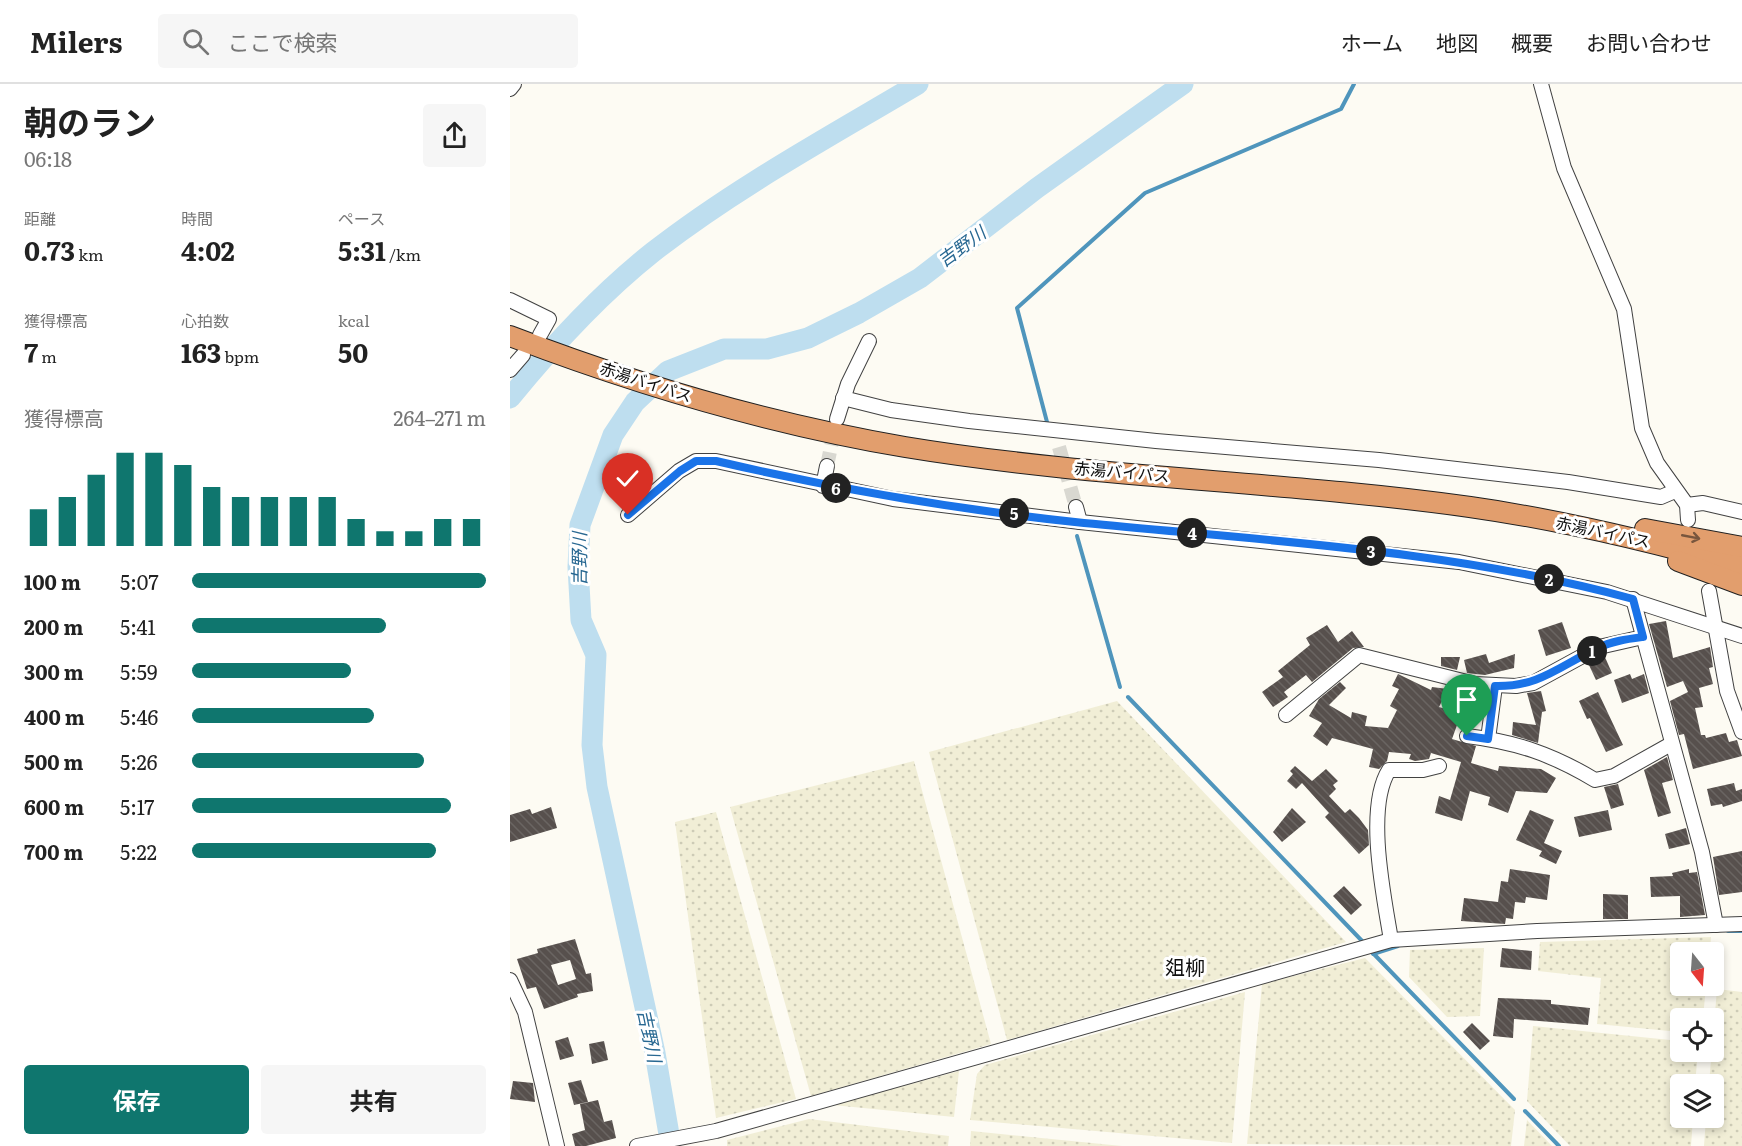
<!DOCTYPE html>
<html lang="ja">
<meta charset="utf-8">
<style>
body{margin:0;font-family:Literata,"Noto Sans JP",serif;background:#f6f6f6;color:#222;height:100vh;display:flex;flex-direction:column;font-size:22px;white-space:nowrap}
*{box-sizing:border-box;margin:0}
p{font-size:20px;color:#767676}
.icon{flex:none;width:33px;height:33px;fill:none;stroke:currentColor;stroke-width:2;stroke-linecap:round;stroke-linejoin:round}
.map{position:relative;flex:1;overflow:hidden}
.drawer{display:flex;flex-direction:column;background:#fff;width:510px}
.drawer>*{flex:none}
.needle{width:39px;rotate:163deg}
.buttons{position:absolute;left:1160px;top:858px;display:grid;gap:12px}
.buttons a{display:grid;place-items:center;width:54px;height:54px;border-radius:6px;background:#fff;box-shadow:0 3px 9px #0003;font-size:30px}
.pin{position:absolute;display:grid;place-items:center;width:51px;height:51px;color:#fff;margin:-62px -26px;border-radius:50% 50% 50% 0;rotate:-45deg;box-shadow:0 0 6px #0007}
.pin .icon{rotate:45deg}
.km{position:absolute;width:30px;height:30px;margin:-15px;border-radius:50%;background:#222;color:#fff;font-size:16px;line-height:30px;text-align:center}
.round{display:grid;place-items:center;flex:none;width:63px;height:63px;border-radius:6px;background:#f6f6f6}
.headline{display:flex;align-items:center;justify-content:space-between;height:102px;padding:0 24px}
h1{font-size:33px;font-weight:700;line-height:45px}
.figures{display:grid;grid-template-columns:repeat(3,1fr);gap:9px;height:102px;padding:6px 24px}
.figures div{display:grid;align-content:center}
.figures b{font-size:26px;font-weight:700}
.figures small{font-size:16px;font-weight:400}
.figures p{font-size:16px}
.chart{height:168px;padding:12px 24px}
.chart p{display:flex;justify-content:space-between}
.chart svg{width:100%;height:108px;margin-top:6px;stroke:#0f766e;stroke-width:6}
.button{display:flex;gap:12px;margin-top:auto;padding:12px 24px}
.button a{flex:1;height:69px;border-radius:6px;background:#0f766e;color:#fff;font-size:24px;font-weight:700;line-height:69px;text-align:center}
.button a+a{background:#f6f6f6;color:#222}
ul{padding:0 24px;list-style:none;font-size:20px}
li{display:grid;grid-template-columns:96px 72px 1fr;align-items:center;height:45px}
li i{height:15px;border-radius:8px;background:#0f766e}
header{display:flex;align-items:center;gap:36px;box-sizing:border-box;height:84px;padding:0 30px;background:#fff;border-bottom:2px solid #e0e0e0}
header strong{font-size:28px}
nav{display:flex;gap:33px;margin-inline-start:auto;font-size:21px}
.search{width:420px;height:54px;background:#f6f6f6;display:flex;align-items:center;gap:15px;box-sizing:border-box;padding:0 21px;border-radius:6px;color:#767676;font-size:22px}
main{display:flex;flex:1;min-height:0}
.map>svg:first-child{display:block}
.farmland{fill:url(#farmland-dots)}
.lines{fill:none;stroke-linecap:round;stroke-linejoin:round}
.stream{stroke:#4f95bc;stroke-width:4}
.river{stroke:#bedeef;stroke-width:21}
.building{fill:url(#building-back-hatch);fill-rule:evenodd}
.minor-tunnel{stroke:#d9d8d1;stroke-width:14;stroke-dasharray:14 7;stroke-linecap:butt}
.minor-casing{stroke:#424242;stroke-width:16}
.highway-casing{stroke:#202020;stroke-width:22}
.minor{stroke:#fff;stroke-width:14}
.highway{stroke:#e29e6d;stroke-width:20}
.oneway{stroke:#78563e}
.route-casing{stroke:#fff;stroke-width:12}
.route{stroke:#1a73e8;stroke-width:8}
.labels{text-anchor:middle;stroke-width:6;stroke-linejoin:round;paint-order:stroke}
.street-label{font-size:16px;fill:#0f0f0f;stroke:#fff}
.water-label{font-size:18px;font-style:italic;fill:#286892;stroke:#fff}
.quarter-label{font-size:20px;fill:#0f0f0f;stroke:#fff}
</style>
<header>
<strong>Milers</strong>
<div class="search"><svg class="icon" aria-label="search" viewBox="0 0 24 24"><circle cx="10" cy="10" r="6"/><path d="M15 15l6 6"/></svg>ここで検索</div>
<nav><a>ホーム</a><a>地図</a><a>概要</a><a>お問い合わせ</a></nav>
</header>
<main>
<section class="drawer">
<div class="headline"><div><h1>朝のラン</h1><p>06:18</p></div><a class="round"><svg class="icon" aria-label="share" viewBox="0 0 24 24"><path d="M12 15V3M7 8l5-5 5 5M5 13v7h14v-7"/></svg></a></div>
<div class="figures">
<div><p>距離</p><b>0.73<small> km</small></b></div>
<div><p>時間</p><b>4:02</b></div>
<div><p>ペース</p><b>5:31<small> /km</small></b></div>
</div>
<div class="figures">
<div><p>獲得標高</p><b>7<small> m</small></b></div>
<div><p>心拍数</p><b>163<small> bpm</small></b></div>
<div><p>kcal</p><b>50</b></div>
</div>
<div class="chart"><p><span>獲得標高</span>264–271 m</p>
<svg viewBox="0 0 160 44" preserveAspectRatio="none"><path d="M5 44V29M15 44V24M25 44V15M35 44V6M45 44V6M55 44V11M65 44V20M75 44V24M85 44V24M95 44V24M105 44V24M115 44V33M125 44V38M135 44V38M145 44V33M155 44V33"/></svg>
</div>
<ul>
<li><b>100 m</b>5:07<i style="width:100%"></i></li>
<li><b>200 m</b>5:41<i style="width:66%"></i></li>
<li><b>300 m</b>5:59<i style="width:54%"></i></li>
<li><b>400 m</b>5:46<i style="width:62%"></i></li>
<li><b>500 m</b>5:26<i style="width:79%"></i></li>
<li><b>600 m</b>5:17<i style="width:88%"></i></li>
<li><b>700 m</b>5:22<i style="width:83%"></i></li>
</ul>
<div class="button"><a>保存</a><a>共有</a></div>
</section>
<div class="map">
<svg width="1232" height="1062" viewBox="0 0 1232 1062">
<defs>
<pattern id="farmland-dots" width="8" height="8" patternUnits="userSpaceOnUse" patternTransform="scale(1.5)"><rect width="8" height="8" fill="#f1eed6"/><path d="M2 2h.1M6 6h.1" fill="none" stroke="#cdcbb6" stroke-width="1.8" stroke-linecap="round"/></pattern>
<pattern id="building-back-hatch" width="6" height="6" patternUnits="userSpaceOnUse" patternTransform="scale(1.5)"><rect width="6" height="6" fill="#57504d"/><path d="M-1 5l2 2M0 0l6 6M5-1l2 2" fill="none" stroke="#6a6562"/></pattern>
</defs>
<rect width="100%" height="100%" fill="#fdfbf3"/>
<!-- farmland -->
<g class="farmland">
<polygon points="607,617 836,858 497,956 419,668"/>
<polygon points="404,677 481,960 301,1012 220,723"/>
<polygon points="206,728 286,1015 206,1034 165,738"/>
<polygon points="1201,853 1200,868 1170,868 1170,902 1196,902 1193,934 1170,934 1170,948 1087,940 1091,894 1028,887 1030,858"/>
<polygon points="974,864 970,932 937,933 899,893 900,866"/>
<polygon points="855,874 1005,1026 1001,1062 737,1060 752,900"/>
<polygon points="1207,905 1232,908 1232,1062 1194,1062 1196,1034 1203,1034 1203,1000 1199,1000"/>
<polygon points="735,908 722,1059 460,1036 467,990 475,981"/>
<polygon points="1023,942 1170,957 1170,968 1188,968 1185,1000 1170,1000 1170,1034 1183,1034 1181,1062 1060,1062 1017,1017"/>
<polygon points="449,987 444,1033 323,1021"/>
<polygon points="299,1035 439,1052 438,1062 217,1062 217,1056"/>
<polygon points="1017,1036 1042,1062 1014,1062"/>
<polygon points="461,1047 612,1062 460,1062"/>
</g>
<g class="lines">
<!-- stream -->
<g class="stream">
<polyline points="0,302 8,305"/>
<polyline points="537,338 507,224 635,109 831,25 844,0"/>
<polyline points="567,452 610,603"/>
<polyline points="618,613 854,859"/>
<polyline points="1218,847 1232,847"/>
<polyline points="859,865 1004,1015"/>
<polyline points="863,870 888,862"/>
<polyline points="1015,1027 1049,1062"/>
</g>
<!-- river -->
<g class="river">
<path d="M0 314C43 261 90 210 143 168 225 104 319 53 408 0"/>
<polyline points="161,1062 145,969 87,703 82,661 86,571 71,536 68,483 70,441 103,351 125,318 158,287 214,265 257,265 298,254 349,229 410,194 527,104 673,0"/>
</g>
</g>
<!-- building -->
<g class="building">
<polygon points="1156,537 1163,574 1200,563 1203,583 1199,584 1203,600 1189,604 1193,623 1185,624 1191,651 1195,651 1196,654 1216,649 1219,658 1227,656 1232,672 1183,685 1174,650 1169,651 1160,617 1178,608 1173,597 1157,603 1139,540"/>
<polygon points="1052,538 1061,564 1036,572 1028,546"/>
<polygon points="817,541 828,558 842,547 854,563 843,564 802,598 796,591 774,608 778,613 763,623 752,608 773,593 768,587 800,561 796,554"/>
<polygon points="976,570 979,579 1005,570 1004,584 975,591 957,589 954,576"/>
<polygon points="1094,571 1102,589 1086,596 1078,579"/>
<polygon points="931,573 950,573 947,586 931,582"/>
<polygon points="888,590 921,606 922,603 938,605 929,623 951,630 942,655 966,662 961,679 988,687 989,682 1031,685 1046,694 1037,709 1006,707 998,729 978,721 980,713 960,707 952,737 925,729 929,712 940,716 951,678 921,669 919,675 905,677 899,675 901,670 879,668 877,677 869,685 859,683 863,665 822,654 817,662 803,652 812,639 799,632 809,615 830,598 836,604 819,621 841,634 842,628 857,632 855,642 878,644 887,626 880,622 889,605 882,602"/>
<polygon points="1120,590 1122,595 1134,590 1139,609 1112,619 1104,596"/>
<polygon points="1031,607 1036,627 1032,628 1028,659 1002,651 1003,638 1026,641 1017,609"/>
<polygon points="1088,608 1113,661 1096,668 1080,634 1077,635 1069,617"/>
<polygon points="1157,673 1163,696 1152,699 1161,729 1148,733 1134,686"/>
<polygon points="785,682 802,697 816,685 828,697 823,701 826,705 819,712 835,729 840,725 849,734 858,746 859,761 849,770 815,733 819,729 792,699 786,705 777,697 783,690 780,687"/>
<polygon points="1224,699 1226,707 1232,705 1232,717 1213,723 1212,720 1201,722 1197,705"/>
<polygon points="1108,700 1114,721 1101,725 1094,703"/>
<polygon points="41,723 47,744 0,758 0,731 20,725 22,730"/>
<polygon points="782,724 796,738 772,758 763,748"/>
<polygon points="1020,726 1044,736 1034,759 1052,767 1046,780 1029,772 1032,767 1006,756"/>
<polygon points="1098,726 1102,746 1069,753 1064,733"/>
<polygon points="1176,744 1180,760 1159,765 1155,750"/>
<polygon points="1232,767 1232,808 1209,811 1203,773"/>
<polygon points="1000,785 1040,791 1037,816 1016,813 1015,819 1005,818 1003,835 996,834 995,840 951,837 954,814 988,818 991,797 998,798"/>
<polygon points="1179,785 1179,789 1187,788 1195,831 1170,833 1170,812 1141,813 1140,793 1163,792 1162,789"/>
<polygon points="834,802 852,821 841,831 823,812"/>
<polygon points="1093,810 1118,811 1118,835 1093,835"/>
<path d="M65 855 76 890 81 889 83 907 67 910 68 913 34 925 26 903 17 905 7 875 28 869 27 865ZM60 876 66 895 48 901 41 881Z"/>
<polygon points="992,864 1022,867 1021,886 990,883"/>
<polygon points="988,914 1041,916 1041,920 1080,924 1078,941 1004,935 1003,954 983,952"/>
<polygon points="962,939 980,957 970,966 953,948"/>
<polygon points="58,953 64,972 50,976 45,957"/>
<polygon points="94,957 98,976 82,980 79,960"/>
<polygon points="71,996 78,1018 64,1021 58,999"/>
<polygon points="3,997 23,999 25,1018 0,1015"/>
<polygon points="88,1016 94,1038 102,1036 106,1054 76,1062 65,1062 62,1050 75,1046 70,1020"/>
</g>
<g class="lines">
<!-- minor-tunnel -->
<g class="minor-tunnel">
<polyline points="549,363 566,423"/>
<polyline points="317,382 325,343"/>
</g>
<defs>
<g id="minor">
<polyline points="1031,0 1054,84 1114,225 1132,344 1147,379 1177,421 1178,436"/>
<polyline points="0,5 4,0"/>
<polyline points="0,216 39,235 30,251"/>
<polyline points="0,286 13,271"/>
<polyline points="333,314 381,326 459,337 646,357 869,376 1058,398 1151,413 1165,407"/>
<polyline points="327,335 338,300 359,257"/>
<polyline points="313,402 317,382"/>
<polyline points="1177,421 1193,419 1232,428"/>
<polyline points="566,423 570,438"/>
<polyline points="118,431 169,387 186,377 206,377 383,415 570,438 949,478 1097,508 1232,552"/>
<polyline points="1199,507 1217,607 1232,648"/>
<polyline points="1123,515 1192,768 1206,841"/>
<polyline points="776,631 849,571 965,600 1006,602 1023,599 1089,563 1133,553"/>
<path d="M957 652C1006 658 1042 670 1085 696L1104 692 1161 660"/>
<polyline points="978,655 985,602"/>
<path d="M881 856C874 813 855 724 879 686H913L929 682"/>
<polyline points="0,896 15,928 47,1062"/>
<polyline points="127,1062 206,1047 881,856 1027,847 1232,840"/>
</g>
<g id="highway">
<path d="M0 252C128 301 260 340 395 363 582 394 773 397 960 423 1052 436 1143 458 1232 483"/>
<polyline points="1135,445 1232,463"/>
<polyline points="1168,477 1232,501"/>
</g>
</defs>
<!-- minor casing -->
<use href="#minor" class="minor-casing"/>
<!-- highway casing -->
<use href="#highway" class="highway-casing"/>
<!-- minor -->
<use href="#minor" class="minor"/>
<!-- highway -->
<use href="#highway" class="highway"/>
</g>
<!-- one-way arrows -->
<defs><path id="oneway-shaft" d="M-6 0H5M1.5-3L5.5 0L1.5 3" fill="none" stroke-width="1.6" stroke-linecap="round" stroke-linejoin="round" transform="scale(1.5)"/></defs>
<use class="oneway" href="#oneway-shaft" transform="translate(1181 453) rotate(11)"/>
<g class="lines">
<defs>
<path id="route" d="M118 431 170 387 186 377H206C327 405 449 426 574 439 758 457 944 466 1123 515L1133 553C1118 555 1102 557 1088 564 1049 582 1030 603 985 602L978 655 957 652"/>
</defs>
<!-- route casing -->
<use href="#route" class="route-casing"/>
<!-- route -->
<use href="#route" class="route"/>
</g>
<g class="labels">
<!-- street labels -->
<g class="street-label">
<text transform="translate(136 298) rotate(18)" y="6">赤湯バイパス</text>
<text transform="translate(612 388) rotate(5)" y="6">赤湯バイパス</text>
<text transform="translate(1093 448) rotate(12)" y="6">赤湯バイパス</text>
</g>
<!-- water labels -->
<g class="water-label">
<text transform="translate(452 163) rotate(-36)" y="6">吉野川</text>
<text transform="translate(70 475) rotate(-90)" y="6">吉野川</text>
<text transform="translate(139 952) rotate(78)" y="6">吉野川</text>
</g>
<!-- quarter labels -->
<g class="quarter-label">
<text x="675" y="891">爼柳</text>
</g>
</g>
</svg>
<div class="buttons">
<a><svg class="needle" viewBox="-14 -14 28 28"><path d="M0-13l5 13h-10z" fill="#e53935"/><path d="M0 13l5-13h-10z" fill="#767676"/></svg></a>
<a><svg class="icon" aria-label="locate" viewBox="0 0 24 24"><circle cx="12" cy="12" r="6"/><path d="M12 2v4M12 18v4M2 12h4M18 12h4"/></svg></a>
<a><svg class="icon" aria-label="layers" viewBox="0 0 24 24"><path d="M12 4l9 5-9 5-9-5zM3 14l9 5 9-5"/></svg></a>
</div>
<div class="pin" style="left:957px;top:652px;background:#1e9e55"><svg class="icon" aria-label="arrive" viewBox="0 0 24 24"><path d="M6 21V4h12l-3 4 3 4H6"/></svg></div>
<div class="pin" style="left:118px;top:431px;background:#d93025"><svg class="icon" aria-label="check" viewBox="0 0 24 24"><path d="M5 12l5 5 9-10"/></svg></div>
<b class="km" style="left:1082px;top:567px">1</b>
<b class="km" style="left:1039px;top:495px">2</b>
<b class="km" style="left:861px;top:467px">3</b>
<b class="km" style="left:682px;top:449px">4</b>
<b class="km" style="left:504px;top:429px">5</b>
<b class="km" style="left:326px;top:404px">6</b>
</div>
</main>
